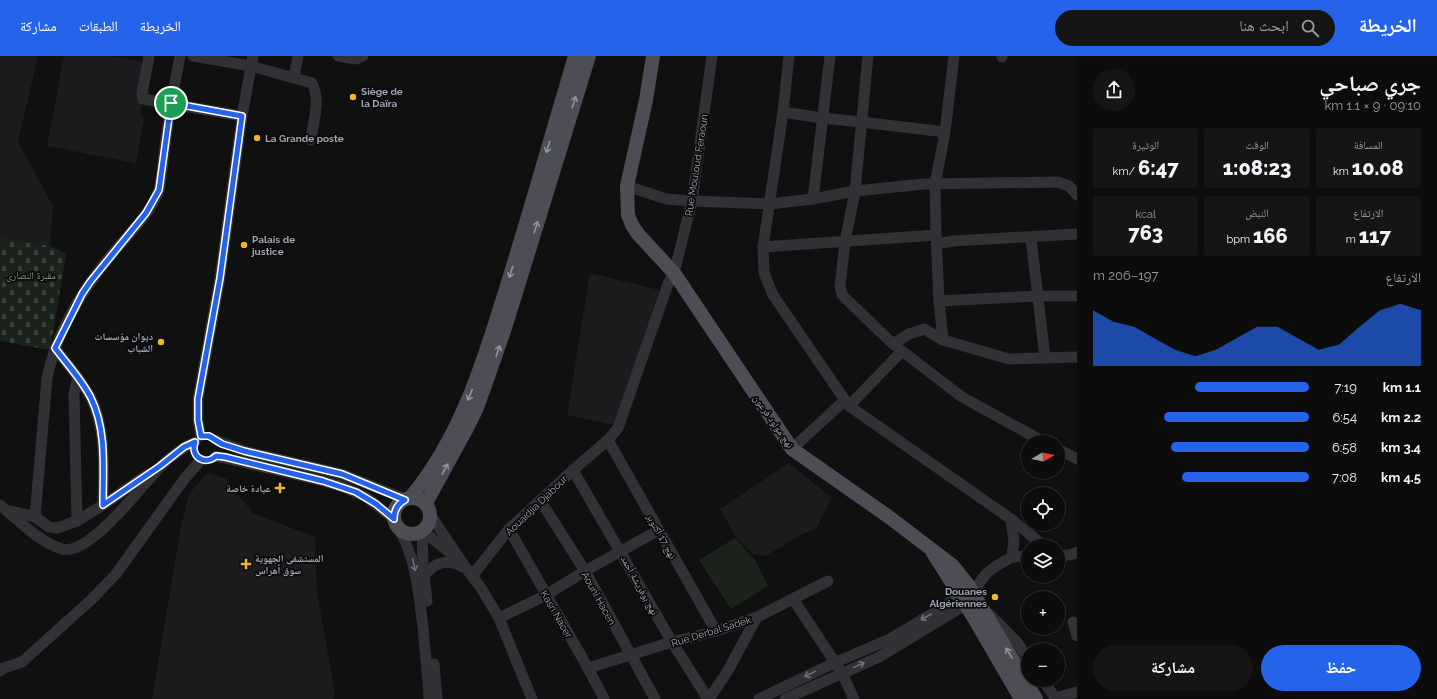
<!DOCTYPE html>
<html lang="ar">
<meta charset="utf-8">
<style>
body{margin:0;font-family:Raleway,"Noto Naskh Arabic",sans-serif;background:#151516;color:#f1f3f6;direction:rtl;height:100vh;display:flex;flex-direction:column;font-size:15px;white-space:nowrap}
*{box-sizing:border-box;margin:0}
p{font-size:13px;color:#9a9b9d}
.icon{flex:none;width:22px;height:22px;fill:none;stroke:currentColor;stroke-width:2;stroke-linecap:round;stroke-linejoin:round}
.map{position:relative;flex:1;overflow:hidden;direction:ltr}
.panel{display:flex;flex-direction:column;background:#0c0c0d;width:360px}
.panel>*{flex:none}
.needle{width:26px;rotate:80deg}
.fabs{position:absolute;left:1021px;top:379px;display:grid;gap:8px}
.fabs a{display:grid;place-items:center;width:44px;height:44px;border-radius:50%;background:#0c0c0d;box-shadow:0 1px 3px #0004,0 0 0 1px #2c2c2e;font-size:20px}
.pin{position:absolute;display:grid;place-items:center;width:34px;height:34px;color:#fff;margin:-17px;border:2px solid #fff;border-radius:50%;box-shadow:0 1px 4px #0007}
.round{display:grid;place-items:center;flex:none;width:42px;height:42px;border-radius:21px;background:#151516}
.summary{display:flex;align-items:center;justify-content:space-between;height:68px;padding:0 16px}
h1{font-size:22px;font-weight:800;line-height:30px}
.figures{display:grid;grid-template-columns:repeat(3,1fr);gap:6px;height:68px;padding:4px 16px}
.figures div{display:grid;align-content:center;border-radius:4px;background:#151516;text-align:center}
.figures b{font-size:20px;font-weight:800}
.figures small{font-size:11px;font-weight:400}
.figures p{font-size:11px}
.chart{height:112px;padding:8px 16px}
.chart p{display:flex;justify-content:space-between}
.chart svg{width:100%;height:72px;margin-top:4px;fill:#2563eb;opacity:.7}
.cta{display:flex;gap:8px;margin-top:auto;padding:8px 16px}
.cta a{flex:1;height:46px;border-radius:24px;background:#2563eb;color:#fff;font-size:16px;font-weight:800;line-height:46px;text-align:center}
.cta a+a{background:#151516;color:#f1f3f6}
ul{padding:0 16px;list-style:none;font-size:13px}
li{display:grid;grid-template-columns:64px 48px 1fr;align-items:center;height:30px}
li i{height:10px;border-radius:5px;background:#2563eb}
header{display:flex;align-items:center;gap:24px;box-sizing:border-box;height:56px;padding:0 20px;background:#2563eb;color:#fff}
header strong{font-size:19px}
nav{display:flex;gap:22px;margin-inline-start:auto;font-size:14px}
.search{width:280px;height:36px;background:#151516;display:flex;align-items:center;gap:10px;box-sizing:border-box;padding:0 14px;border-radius:22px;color:#9a9b9d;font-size:15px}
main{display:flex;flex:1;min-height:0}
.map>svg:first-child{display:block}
.built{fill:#1c1c1e}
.cemetery{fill:url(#cemetery-stones)}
.garden{fill:#1c231d}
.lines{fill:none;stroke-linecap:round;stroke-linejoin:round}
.minor{stroke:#313136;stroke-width:11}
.major{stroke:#4d4e55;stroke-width:14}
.oneway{stroke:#90949f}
.oneway2{stroke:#6f717a}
.route-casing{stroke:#fff;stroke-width:8}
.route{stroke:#2563eb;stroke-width:5}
.poi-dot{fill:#f0b729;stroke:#0b0b0c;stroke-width:1.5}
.labels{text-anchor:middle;stroke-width:3.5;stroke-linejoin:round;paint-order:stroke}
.poi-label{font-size:10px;font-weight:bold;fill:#a1a5b2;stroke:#0b0b0c;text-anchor:start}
.street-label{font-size:10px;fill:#a1a5b2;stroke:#0b0b0c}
.park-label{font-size:10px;fill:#779d7c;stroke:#0b0b0c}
</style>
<header>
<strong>الخريطة</strong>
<div class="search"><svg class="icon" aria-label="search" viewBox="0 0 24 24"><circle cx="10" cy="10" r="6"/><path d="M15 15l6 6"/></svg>ابحث هنا</div>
<nav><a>الخريطة</a><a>الطبقات</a><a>مشاركة</a></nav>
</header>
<main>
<section class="panel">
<div class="summary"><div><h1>جري صباحي</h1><p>09:10 · 9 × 1.1 km</p></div><a class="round"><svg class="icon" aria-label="share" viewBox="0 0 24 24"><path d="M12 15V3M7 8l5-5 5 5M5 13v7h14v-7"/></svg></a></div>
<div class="figures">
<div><p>المسافة</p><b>10.08<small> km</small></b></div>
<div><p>الوقت</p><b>1:08:23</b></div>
<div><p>الوتيرة</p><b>6:47<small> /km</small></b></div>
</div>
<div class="figures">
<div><p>الارتفاع</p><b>117<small> m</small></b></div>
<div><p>النبض</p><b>166<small> bpm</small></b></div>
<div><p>kcal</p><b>763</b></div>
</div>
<div class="chart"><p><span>الارتفاع</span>197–206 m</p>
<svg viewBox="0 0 160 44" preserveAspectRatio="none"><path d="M0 44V10L10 17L20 20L30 27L40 34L50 38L60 34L70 27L80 20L90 20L100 27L110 34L120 31L130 20L140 10L150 6L160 10V44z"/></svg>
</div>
<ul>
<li><b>1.1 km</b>7:19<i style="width:53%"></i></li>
<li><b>2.2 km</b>6:54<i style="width:67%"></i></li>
<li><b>3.4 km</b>6:58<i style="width:64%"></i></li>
<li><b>4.5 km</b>7:08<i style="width:59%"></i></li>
</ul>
<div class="cta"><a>حفظ</a><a>مشاركة</a></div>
</section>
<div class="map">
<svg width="1077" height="643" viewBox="0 0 1077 643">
<defs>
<pattern id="cemetery-stones" width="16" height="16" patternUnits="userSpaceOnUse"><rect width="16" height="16" fill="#1c231d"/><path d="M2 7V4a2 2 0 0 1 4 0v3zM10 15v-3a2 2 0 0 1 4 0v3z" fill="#3a403b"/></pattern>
</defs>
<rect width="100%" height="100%" fill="#101011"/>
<!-- built -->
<g class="built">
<polygon points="0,0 38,0 18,86 53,150 50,190 0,182"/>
<polygon points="64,0 112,0 149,7 140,59 144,63 136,107 47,90"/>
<polygon points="590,217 659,234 619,370 567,359"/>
<polygon points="789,407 832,442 816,473 802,478 766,500 753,498 736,481 720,453"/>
<polygon points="207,417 225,422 253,457 315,481 317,535 335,638 333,643 152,643 181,471 189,438"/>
</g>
<!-- cemetery -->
<polygon class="cemetery" points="0,182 50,190 66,198 50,294 0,285"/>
<!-- garden -->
<polygon class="garden" points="735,482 755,504 768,530 731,553 699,504"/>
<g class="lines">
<!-- minor -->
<g class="minor">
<polyline points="149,0 142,38 143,43 242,60"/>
<path d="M193 0 251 10 312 27C321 44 313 66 311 84"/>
<polyline points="338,0 356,3 363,0"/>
<polyline points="868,0 855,135 845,186 840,231 842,239 893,288 909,278 924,273 943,284 1009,303 1077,301"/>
<polyline points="1002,1 1002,0"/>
<polyline points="294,21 298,0"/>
<polyline points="783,56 822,62 861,66 945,76"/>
<polyline points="627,130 666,143 692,145 769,148 813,143 855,135 924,128 1058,126 1069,130 1077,139"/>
<polyline points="813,143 830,0"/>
<polyline points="1031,182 1045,302"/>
<polyline points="937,188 953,185 1077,178"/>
<polyline points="763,191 936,179"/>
<polyline points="939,245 1038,240 1077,240"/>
<polyline points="943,284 939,245 936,179 935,128 945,76 954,0"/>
<polyline points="893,288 962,341 1044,386"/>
<path d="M55 292C67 308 82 324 91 342 107 375 103 413 103 449L148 418"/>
<polyline points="849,350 902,295"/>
<polyline points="201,380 198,364 198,343 220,222 242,60 253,0"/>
<polyline points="216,384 244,395 342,418 405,443"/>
<polyline points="608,384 716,575"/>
<polyline points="792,393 845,344"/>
<polyline points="1058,393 1077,403"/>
<polyline points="216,400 323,425 341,430 366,441 394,463"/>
<polyline points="573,414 672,586 708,643"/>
<polyline points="540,444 585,515 655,643"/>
<path d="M0 449C17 463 40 487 62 493 89 501 142 429 160 411 170 401 182 392 195 386"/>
<polyline points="11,455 35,461 49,471 57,472 77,465 103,449"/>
<polyline points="431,460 466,512 481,532 499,562 532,643"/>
<path d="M35 461 47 322C56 277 83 233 112 198 127 180 151 157 159 134 162 122 163 103 165 90 169 59 174 30 180 0"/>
<polyline points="1011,463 1044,490"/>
<polyline points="77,465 74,337 78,321"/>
<path d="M399 473C416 503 419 538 423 572 425 596 428 619 429 643"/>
<polyline points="509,473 588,612 604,643"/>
<polyline points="423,475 454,500"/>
<polyline points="422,476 423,508 427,545"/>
<polyline points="1058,499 1070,499 1077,496"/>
<polyline points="1012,501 1028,500"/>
<polyline points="472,520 509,473 573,414 608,384 618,372 668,228 674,217 692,145 712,0"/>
<path d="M424 521C433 506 448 502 463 511"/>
<polyline points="793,543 842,617 854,643"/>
<polyline points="989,558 1017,586 1028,603"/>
<polyline points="499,562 546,539 585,515 659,474"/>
<polyline points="1073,566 1077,580"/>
<polyline points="434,608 437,643"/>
<polyline points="588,612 672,586 716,575 757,561 828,525"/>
<polyline points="0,615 1,613 22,606 92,543 116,518 185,422 201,404"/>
<polyline points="1043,624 1056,643"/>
<polyline points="1055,642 1077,636"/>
<polyline points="709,643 727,616 757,561"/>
<polyline points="759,643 834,607 890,583 945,550 965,534"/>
<polyline points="785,643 879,601 965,549 975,541 979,527 987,517 996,510 1012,501 1014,485 1011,463 849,350 773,239 764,217 763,191 783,56 789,0"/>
</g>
<!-- major -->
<g class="major">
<polyline points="653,0 646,44 627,130 628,159 632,169 638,178 674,217 792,393 889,461 952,509 969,530 1036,643"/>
<circle cx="412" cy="460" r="18"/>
<path d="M410 442C463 379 485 300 509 223 532 149 553 74 575 0"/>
<polyline points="426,447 466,374 476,354 484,332 505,272 589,0"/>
<polyline points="933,497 974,562 1021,643"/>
</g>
</g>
<!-- one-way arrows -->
<defs><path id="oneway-shaft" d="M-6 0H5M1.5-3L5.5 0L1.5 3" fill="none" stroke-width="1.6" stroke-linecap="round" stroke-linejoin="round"/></defs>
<g class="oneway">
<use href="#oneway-shaft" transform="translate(574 46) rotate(-73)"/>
<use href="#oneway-shaft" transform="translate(548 91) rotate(107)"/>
<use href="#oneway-shaft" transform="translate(536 171) rotate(-73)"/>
<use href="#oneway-shaft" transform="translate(511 216) rotate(107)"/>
<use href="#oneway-shaft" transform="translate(498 295) rotate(-71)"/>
<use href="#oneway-shaft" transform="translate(470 339) rotate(112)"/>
<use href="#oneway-shaft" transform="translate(445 413) rotate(-61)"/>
<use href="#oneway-shaft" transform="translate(1009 597) rotate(-121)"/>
</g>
<g class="oneway2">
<use href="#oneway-shaft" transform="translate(414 509) rotate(77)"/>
<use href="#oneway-shaft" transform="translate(926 561) rotate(150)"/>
<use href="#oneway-shaft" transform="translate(859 609) rotate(-24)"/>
<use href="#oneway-shaft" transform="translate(810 618) rotate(154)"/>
</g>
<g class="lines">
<defs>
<path id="route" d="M171 47 242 60 220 222 198 343V364L201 380H209L222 388 244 395 342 418 405 444C397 448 394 454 394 463L376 448 356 436 323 425 225 401 216 400C205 410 190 401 195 386L184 391 160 410 103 449C103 413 107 375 91 342 82 324 67 308 55 292L82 238 90 226 146 157 159 134Z"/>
</defs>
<!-- route casing -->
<use href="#route" class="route-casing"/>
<!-- route -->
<use href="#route" class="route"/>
</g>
<!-- markers -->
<g class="poi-dot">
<circle cx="353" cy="41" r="4"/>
<circle cx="257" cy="82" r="4"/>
<circle cx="244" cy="189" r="4"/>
<circle cx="161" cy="286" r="4"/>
<path d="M278 426h4v4h4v4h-4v4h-4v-4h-4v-4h4z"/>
<path d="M244 502h4v4h4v4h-4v4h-4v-4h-4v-4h4z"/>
<circle cx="995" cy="541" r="4"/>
</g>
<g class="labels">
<!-- poi labels -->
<g class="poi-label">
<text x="361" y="39">Siège de<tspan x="361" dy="12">la Daïra</tspan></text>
<text x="265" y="86">La Grande poste</text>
<text x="252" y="187">Palais de<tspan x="252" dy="12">justice</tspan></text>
<text x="153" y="284" text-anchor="end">ديوان مؤسسات<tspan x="153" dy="12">الشباب</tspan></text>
<text x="271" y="436" text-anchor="end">عيادة خاصة</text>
<text x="255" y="506">المستشفى الجهوية<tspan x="255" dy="12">سوق أهراس</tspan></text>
<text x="987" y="539" text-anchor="end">Douanes<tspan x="987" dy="12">Algériennes</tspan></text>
</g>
<!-- street labels -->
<g class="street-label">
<text transform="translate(696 109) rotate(-81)" y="4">Rue Mouloud Feraoun</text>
<text transform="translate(774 365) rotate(55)" y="4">نهج مولود فرعون</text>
<text transform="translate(536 449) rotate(-44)" y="4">Aouaidjia Djabour</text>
<text transform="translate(662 480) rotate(61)" y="4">نهج 17 أكتوبر</text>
<text transform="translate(640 529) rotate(61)" y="4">نهج بوفريشة أحمد</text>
<text transform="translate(599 542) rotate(61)" y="4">Aouni Hacen</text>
<text transform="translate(557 558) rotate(60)" y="4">Kasri Nacer</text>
<text transform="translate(711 575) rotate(-17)" y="4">Rue Derbal Sadek</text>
</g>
<!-- park labels -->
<g class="park-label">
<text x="31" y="223">مقبرة النصارى</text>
</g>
</g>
</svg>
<div class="fabs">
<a><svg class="needle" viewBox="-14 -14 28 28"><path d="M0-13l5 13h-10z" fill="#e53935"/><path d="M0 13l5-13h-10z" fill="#9a9b9d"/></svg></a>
<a><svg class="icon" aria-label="locate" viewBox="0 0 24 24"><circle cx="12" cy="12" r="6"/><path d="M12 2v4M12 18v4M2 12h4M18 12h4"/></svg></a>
<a><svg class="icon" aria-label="layers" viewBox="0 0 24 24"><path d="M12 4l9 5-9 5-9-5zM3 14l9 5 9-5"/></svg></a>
<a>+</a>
<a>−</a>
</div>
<div class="pin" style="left:171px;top:47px;background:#1e9e55"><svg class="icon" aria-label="arrive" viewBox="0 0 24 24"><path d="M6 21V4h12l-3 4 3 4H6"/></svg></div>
</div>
</main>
